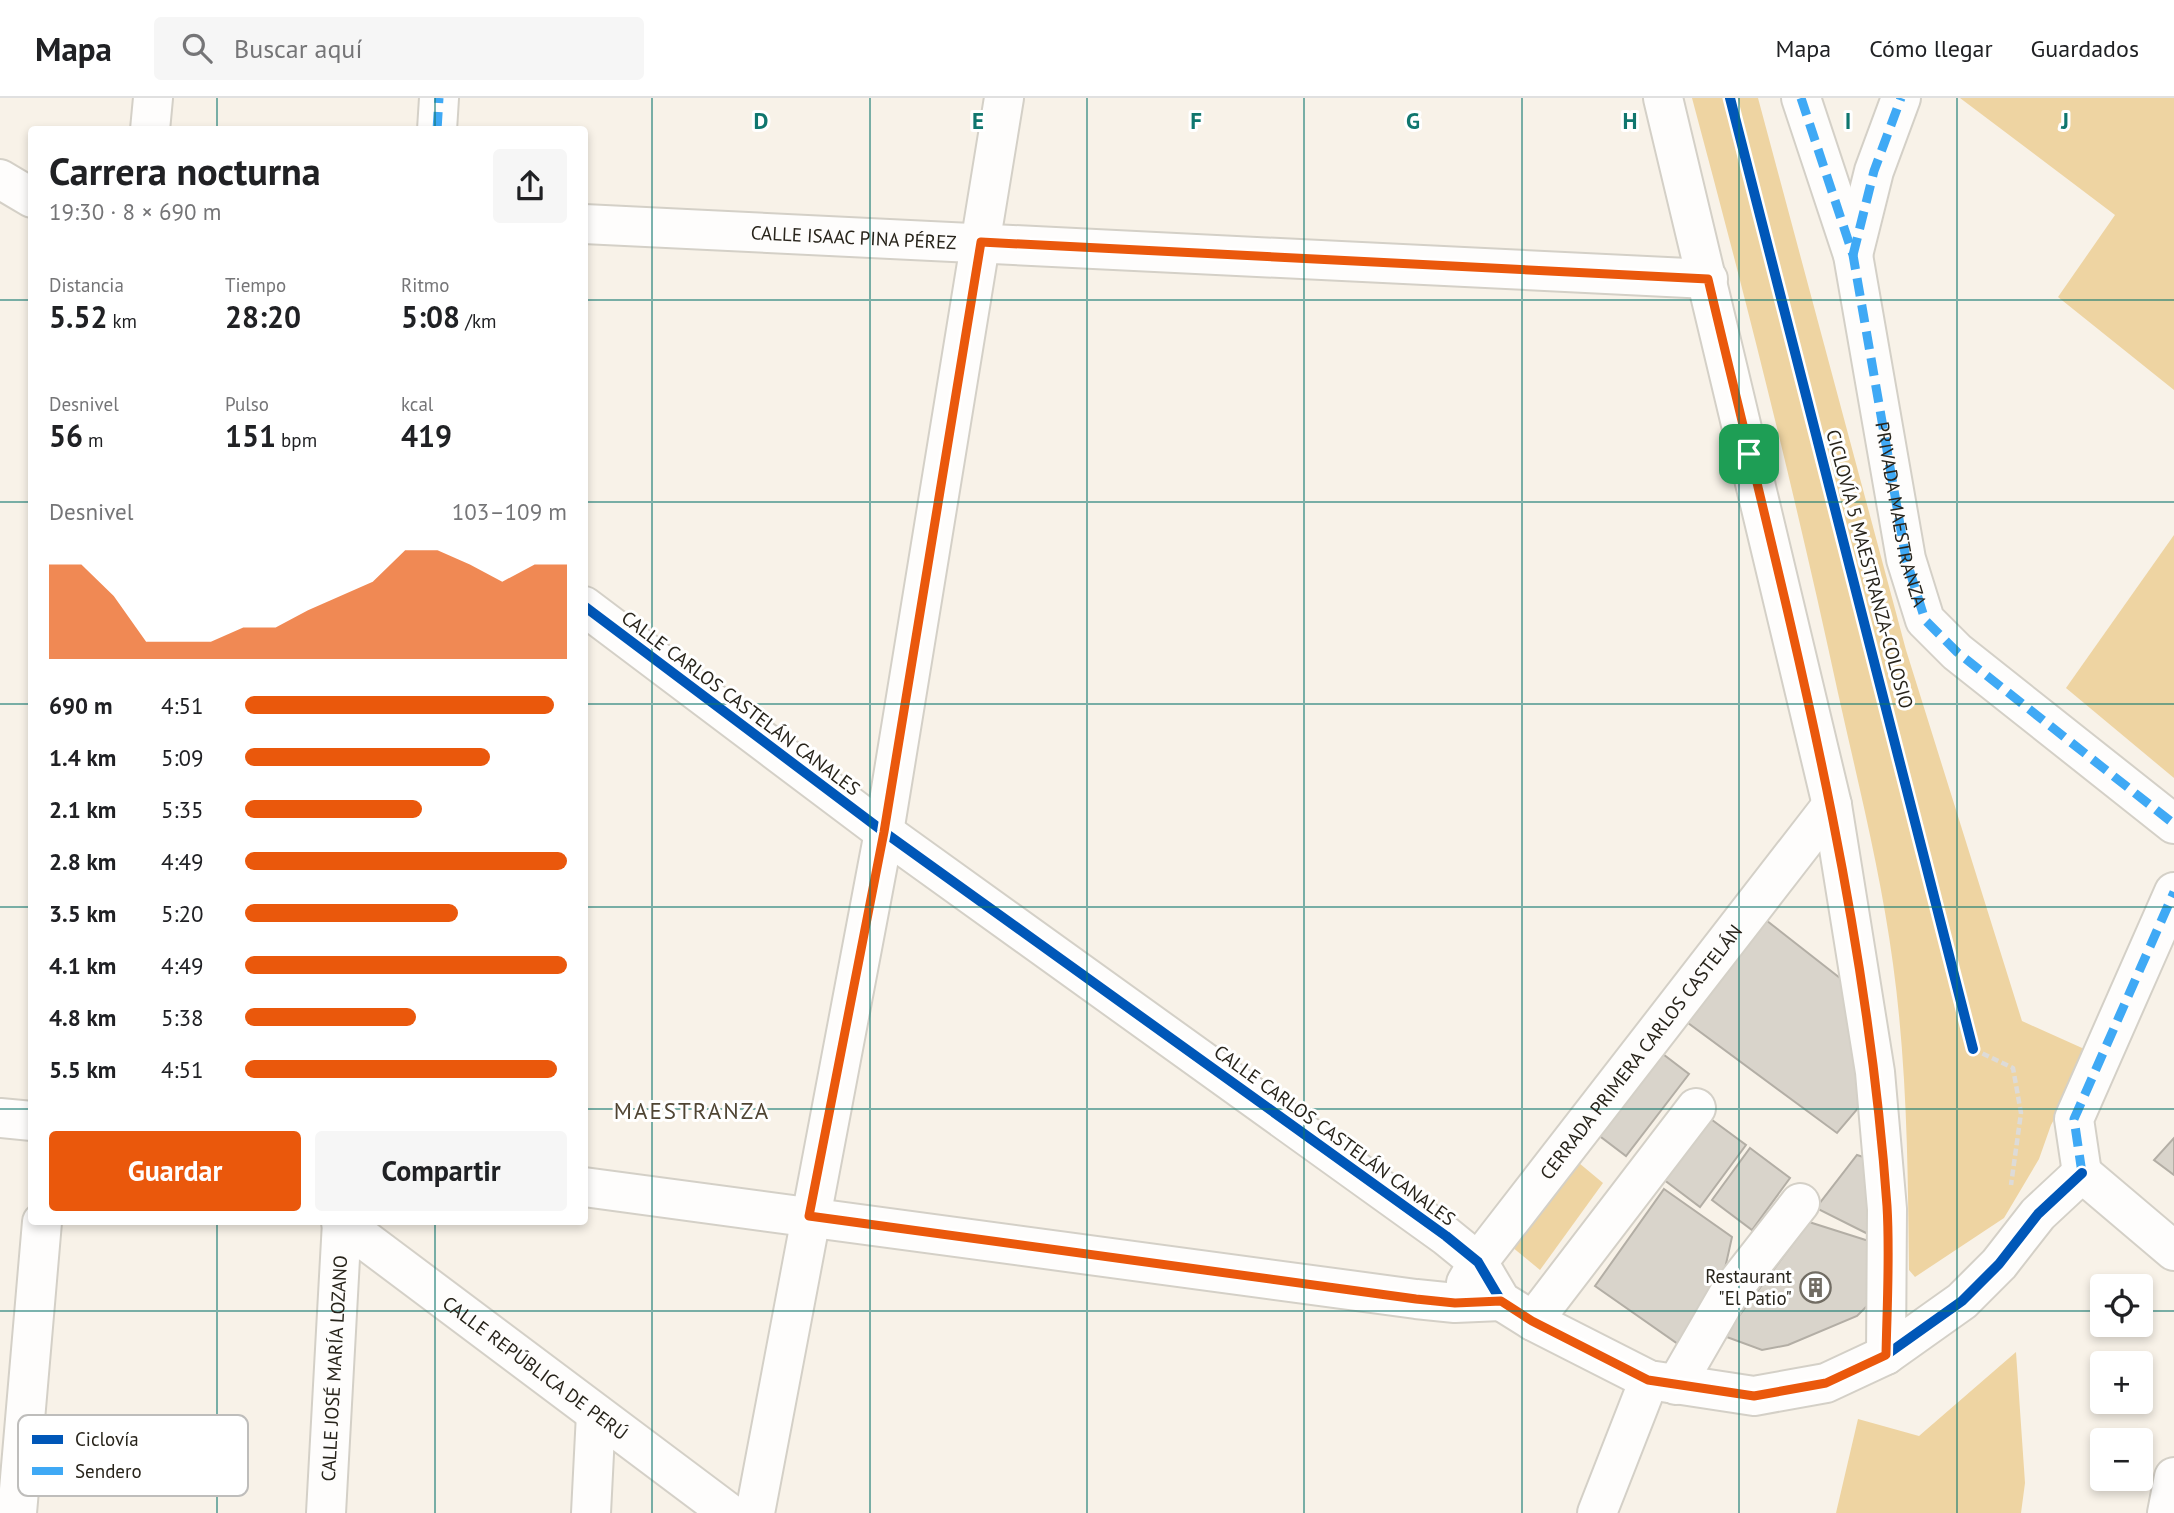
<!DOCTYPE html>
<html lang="es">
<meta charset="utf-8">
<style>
body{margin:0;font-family:"PT Sans",sans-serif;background:#f6f6f6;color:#202124;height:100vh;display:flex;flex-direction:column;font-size:26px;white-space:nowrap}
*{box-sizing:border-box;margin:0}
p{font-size:23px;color:#757577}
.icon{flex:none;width:38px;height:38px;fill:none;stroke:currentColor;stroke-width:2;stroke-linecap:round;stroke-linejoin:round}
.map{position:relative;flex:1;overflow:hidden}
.side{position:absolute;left:28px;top:28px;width:560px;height:1099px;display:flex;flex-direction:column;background:#fff;border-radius:7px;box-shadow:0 4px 10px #0003}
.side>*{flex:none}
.tools{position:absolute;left:2090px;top:1176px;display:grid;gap:14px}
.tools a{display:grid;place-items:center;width:63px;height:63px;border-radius:7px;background:#fff;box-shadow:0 4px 10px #0003;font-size:35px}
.pin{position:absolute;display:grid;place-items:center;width:60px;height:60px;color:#fff;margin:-30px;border-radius:14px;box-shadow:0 4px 10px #0006}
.round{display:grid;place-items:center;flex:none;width:74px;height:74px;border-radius:7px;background:#f6f6f6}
.headline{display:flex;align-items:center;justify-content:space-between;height:119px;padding:0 21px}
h1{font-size:38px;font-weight:700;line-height:52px}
.metrics{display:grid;grid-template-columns:repeat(3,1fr);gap:10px;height:119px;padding:7px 21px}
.metrics div{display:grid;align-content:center}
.metrics b{font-size:30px;font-weight:700}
.metrics small{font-size:19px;font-weight:400}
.metrics p{font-size:19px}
.chart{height:196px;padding:14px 21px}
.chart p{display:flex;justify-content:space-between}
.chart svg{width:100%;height:126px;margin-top:7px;fill:#ea580c;opacity:.7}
.cta{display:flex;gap:14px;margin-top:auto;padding:14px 21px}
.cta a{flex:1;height:80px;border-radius:7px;background:#ea580c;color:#fff;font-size:28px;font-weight:700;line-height:80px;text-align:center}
.cta a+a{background:#f6f6f6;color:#202124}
ul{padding:0 21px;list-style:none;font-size:23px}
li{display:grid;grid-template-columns:112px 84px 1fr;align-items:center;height:52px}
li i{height:18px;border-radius:9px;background:#ea580c}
header{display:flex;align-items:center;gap:42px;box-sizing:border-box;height:98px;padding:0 35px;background:#fff;border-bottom:2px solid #e0e0e0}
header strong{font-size:33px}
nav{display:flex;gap:38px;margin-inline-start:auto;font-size:24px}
.search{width:490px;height:63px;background:#f6f6f6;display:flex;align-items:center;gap:18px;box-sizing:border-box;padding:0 24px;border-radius:7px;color:#757577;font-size:26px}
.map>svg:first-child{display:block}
.green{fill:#eed4a2}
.building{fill:#d9d4cb;stroke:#b3aea5;stroke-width:2}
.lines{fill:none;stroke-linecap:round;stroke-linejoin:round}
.minor-casing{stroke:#d4d0c7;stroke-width:42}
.path{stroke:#dddbd8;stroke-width:4.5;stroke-dasharray:7 3.5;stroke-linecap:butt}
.minor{stroke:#fefdfc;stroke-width:38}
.quiet{stroke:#3fa9f5;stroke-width:9;stroke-dasharray:18 9;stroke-linecap:butt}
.cycleway-casing{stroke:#fff;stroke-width:15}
.cycleway{stroke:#0057b8;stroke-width:10}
.route-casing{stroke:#fff;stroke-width:14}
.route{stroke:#ea580c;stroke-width:9}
.grid{fill:none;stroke:#0f766e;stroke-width:2;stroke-opacity:0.55}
.labels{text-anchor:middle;stroke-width:6;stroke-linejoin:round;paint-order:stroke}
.street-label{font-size:19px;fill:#28241b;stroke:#fff}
.poi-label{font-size:19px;fill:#28241b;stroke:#fff;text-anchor:end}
.quarter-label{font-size:23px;letter-spacing:2px;fill:#504533;stroke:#fff}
.key{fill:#fff;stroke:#bebdbb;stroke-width:2}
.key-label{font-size:19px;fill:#28241b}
.grid-label{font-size:23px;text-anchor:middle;font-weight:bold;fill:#0f766e;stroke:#fff;stroke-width:6;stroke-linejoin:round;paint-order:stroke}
</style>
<header>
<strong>Mapa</strong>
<div class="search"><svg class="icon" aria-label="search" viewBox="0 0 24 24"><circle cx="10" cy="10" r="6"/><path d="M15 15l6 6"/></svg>Buscar aquí</div>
<nav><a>Mapa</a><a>Cómo llegar</a><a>Guardados</a></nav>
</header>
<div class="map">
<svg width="2174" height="1415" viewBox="0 0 2174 1415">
<rect width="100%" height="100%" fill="#f8f2e8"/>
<!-- green -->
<g class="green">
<path d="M1692 0H1758L1906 552 2022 923 2091 954 2051 1027 2039 1061 2004 1120 1915 1179 1909 1172C1908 1069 1907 968 1893 866 1881 775 1858 685 1838 595 1795 395 1745 197 1692 0Z"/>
<polygon points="1960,0 2174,0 2174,292 2058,199 2115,117"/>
<polygon points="2174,437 2174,680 2066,590"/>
<polygon points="1573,1060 1603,1085 1540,1172 1506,1144"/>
<polygon points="2016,1254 2025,1385 2021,1415 1836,1415 1858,1321 1919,1338"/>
</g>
<!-- building -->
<g class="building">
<polygon points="1762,819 1854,891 1865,1002 1837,1035 1680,919"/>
<polygon points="1655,950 1689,976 1626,1058 1593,1033"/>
<polygon points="1704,1016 1746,1047 1700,1109 1659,1078"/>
<polygon points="2174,1040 2174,1077 2154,1062"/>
<polygon points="1750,1050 1790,1080 1752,1132 1712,1102"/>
<polygon points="1857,1057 1873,1062 1874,1139 1816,1110"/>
<polygon points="1664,1091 1732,1139 1722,1184 1678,1246 1595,1188"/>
<polygon points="1809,1124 1872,1144 1868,1207 1857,1218 1788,1247 1762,1252 1724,1238"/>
</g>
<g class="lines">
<defs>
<g id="minor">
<polyline points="1663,0 1832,707 1875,974 1887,1111 1886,1257"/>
<polyline points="1801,0 1853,157 1906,461 1925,522 1957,554 2174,726"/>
<polyline points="150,32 153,0"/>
<polyline points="437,32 439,0"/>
<polyline points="0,81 32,100"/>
<path id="s1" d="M584 126 1708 181"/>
<polyline points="1853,157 1874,73 1901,0"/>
<polyline points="584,508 884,734 1446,1138 1478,1164 1501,1203 1533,1223 1649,1282 1754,1298 1826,1285 1886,1257 1962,1203 1999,1166 2038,1116 2082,1075"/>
<polyline points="0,1020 32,1023"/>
<polyline points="2082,1075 2074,1021 2174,794"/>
<polyline points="2082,1075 2174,1153"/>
<polyline points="584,1089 1416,1201 1455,1205 1501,1203"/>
<path id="s2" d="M341 1124 729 1415"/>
<path id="s3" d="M1466 1185 1478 1164 1832 707"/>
<polyline points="1533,1223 1696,1010"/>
<polyline points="1676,1287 1728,1197 1800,1105"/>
<polyline points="17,1415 42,1124"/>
<path id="s4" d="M326 1415 342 1124"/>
<polyline points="591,1415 596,1316"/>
<polyline points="755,1415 884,734 1004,0"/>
<polyline points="1597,1415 1649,1282"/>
<polyline points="2167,1415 2174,1379"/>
</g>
</defs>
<!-- minor casing -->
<use href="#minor" class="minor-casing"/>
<!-- path -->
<polyline class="path" points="1973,951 2013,970 2021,1015 2011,1087"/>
<!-- minor -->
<use href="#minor" class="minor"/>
<!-- quiet -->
<g class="quiet">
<path id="s5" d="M1801 0 1853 157 1906 461 1925 522 1957 554 2174 726"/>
<polyline points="437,32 439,0"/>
<polyline points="1853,157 1874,73 1901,0"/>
<polyline points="2082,1075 2074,1021 2174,794"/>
</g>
<defs>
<g id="cycleway">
<polyline points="1730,0 1973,951"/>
<polyline points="584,508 884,734 1446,1138 1478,1164 1501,1203 1533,1223 1649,1282 1754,1298 1826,1285 1886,1257 1962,1203 1999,1166 2038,1116 2082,1075"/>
</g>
</defs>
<!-- cycleway casing -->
<use href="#cycleway" class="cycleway-casing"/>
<!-- cycleway -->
<use href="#cycleway" class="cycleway"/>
</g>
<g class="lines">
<defs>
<path id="route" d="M981 144 1708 181C1780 487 1865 793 1887 1108 1890 1157 1887 1208 1886 1257L1826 1285 1754 1298 1648 1282 1532 1223 1501 1203 1455 1205 1416 1201 809 1118 884 734Z"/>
</defs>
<!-- route casing -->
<use href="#route" class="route-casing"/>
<!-- route -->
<use href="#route" class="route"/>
</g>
<!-- grid -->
<path class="grid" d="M217 0V32M435 0V32M652 0V1415M870 0V1415M1087 0V1415M1304 0V1415M1522 0V1415M1739 0V1415M1957 0V1415M0 202H32M584 202H2174M0 404H32M584 404H2174M0 606H32M584 606H2174M0 809H32M584 809H2174M0 1011H32M584 1011H2174M217 1124V1415M435 1124V1415M0 1213H2102M2140 1213H2174"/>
<!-- icons -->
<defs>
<symbol id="building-ring" viewBox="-11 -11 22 22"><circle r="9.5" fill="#fff" stroke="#716c63" stroke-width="1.5"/><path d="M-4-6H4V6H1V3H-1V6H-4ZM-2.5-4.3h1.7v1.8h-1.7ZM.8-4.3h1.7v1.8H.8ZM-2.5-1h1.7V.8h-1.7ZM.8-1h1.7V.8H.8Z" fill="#716c63"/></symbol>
</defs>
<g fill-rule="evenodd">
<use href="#building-ring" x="1798" y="1172" width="35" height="35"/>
</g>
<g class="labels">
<!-- street labels -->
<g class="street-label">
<text dy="7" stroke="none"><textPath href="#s1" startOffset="270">CALLE ISAAC PINA PÉREZ</textPath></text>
<text dy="7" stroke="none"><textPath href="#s5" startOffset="429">PRIVADA MAESTRANZA</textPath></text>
<text transform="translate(1870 471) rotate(75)" y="7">CICLOVÍA 5 MAESTRANZA-COLOSIO</text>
<text transform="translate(741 605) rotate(37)" y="7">CALLE CARLOS CASTELÁN CANALES</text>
<text dy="7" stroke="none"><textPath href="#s3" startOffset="290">CERRADA PRIMERA CARLOS CASTELÁN</textPath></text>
<text transform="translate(1335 1037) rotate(36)" y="7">CALLE CARLOS CASTELÁN CANALES</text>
<text dy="7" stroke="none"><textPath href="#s4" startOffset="145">CALLE JOSÉ MARÍA LOZANO</textPath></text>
<text dy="7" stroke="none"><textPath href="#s2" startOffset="243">CALLE REPÚBLICA DE PERÚ</textPath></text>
</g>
<!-- poi labels -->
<g class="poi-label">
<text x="1792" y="1185">Restaurant<tspan x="1792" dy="22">"El Patio"</tspan></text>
</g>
<!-- quarter labels -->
<g class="quarter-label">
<text x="692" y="1021">MAESTRANZA</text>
</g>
</g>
<!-- legend -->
<rect x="18" y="1317" width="230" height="81" rx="10" class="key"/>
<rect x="32" y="1337" width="31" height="9" fill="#0057b8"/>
<rect x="32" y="1369" width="31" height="8" fill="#3fa9f5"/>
<g class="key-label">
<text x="75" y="1348">Ciclovía</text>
<text x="75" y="1380">Sendero</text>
</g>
<g class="grid-label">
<text x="761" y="31">D</text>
<text x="978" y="31">E</text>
<text x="1196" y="31">F</text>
<text x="1413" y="31">G</text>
<text x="1630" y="31">H</text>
<text x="1848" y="31">I</text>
<text x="2065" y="31">J</text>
</g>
</svg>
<div class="tools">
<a><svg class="icon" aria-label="locate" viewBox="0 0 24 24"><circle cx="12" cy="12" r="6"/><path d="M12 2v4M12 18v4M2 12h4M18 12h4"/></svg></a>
<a>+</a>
<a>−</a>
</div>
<div class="pin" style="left:1749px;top:356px;background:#1e9e55"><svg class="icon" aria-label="arrive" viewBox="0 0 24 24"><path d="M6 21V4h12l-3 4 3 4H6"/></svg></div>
<section class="side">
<div class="headline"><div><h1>Carrera nocturna</h1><p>19:30 · 8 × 690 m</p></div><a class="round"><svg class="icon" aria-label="share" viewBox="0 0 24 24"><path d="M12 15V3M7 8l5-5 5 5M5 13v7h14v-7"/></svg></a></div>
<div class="metrics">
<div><p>Distancia</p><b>5.52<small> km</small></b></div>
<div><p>Tiempo</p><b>28:20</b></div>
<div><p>Ritmo</p><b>5:08<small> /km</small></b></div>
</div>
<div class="metrics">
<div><p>Desnivel</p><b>56<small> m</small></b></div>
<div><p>Pulso</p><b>151<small> bpm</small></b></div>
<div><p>kcal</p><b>419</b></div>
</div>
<div class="chart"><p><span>Desnivel</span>103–109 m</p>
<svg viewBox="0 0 160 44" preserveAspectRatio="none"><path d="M0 44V11L10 11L20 22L30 38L40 38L50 38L60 33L70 33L80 27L90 22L100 17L110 6L120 6L130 11L140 17L150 11L160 11V44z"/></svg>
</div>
<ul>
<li><b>690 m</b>4:51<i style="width:96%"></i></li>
<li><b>1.4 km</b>5:09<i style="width:76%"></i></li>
<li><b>2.1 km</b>5:35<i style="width:55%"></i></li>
<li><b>2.8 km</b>4:49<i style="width:100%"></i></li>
<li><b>3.5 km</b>5:20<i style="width:66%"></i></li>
<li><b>4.1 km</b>4:49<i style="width:100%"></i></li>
<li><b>4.8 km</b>5:38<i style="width:53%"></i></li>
<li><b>5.5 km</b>4:51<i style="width:97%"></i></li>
</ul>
<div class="cta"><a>Guardar</a><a>Compartir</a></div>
</section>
</div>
